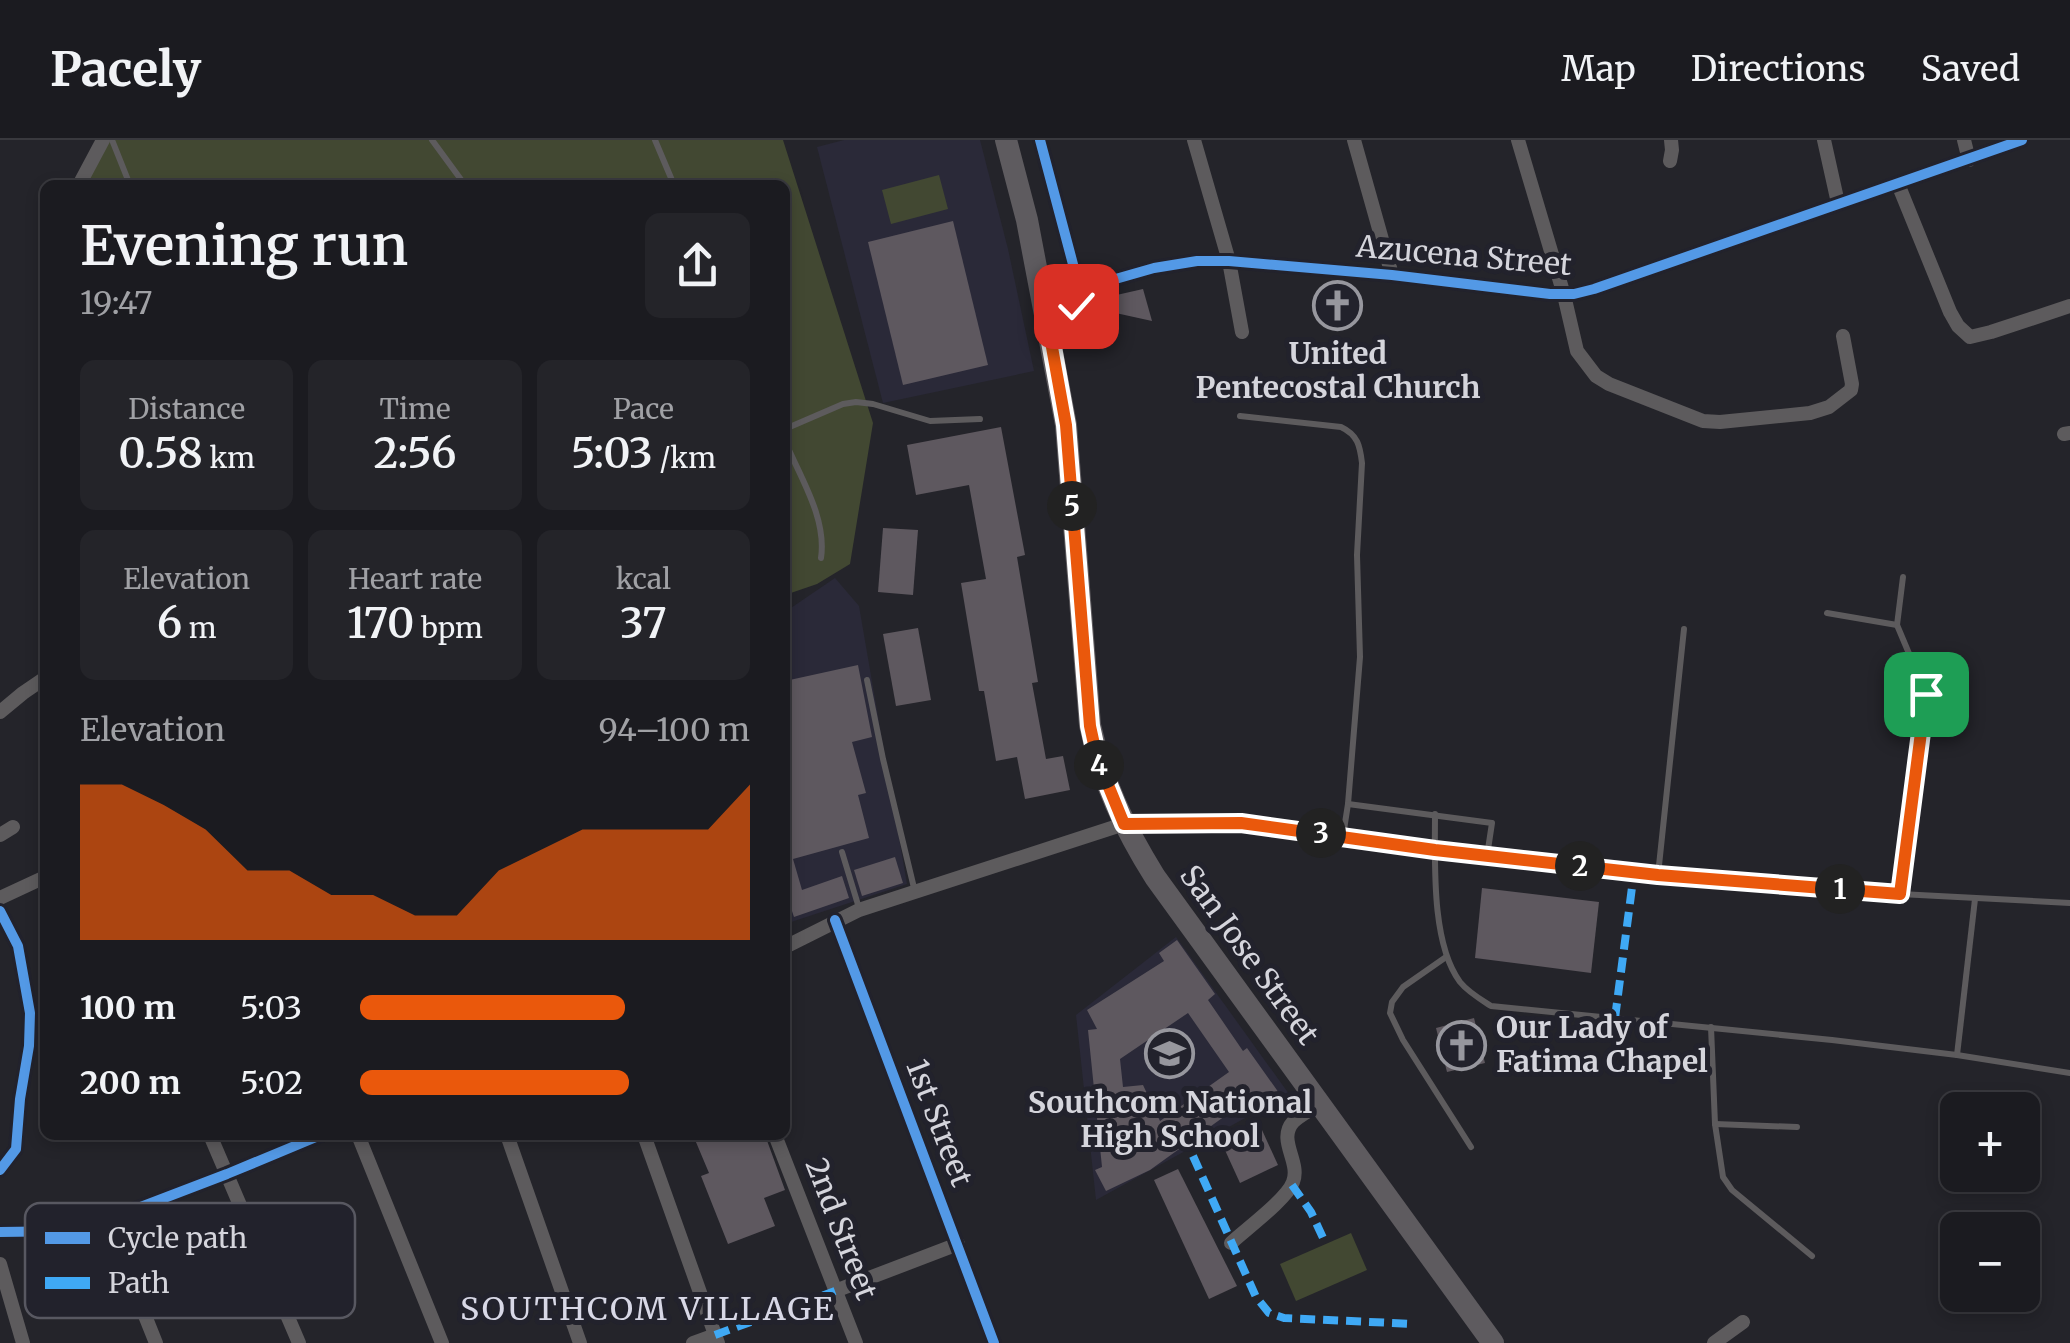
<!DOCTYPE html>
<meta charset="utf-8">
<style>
body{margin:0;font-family:Merriweather,serif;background:#242429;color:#f1f3f6;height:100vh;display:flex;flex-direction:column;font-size:38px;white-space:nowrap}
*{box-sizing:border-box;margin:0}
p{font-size:32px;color:#a0a1a5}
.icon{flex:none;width:55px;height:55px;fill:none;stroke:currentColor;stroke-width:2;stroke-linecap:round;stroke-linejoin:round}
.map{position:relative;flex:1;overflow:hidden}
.side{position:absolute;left:40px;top:40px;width:750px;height:960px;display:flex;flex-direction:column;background:#1b1b20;border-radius:15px;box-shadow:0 5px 15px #0003,0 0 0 2px #39393e}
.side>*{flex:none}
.fabs{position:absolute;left:1940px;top:952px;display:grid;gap:20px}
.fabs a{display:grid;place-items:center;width:100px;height:100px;border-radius:15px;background:#1b1b20;box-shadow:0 5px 15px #0003,0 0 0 2px #39393e;font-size:50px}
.pin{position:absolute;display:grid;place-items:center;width:85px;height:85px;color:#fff;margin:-42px;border-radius:20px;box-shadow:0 5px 15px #0006}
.km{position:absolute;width:50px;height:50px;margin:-25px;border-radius:50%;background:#222;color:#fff;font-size:28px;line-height:50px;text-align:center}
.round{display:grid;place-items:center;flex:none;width:105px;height:105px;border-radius:15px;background:#242429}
.summary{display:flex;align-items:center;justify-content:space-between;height:170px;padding:0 40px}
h1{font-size:55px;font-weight:600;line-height:75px}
.figures{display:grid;grid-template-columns:repeat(3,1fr);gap:15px;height:170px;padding:10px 40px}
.figures div{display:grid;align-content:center;border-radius:15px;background:#242429;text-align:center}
.figures b{font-size:42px;font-weight:600}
.figures small{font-size:28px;font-weight:400}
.figures p{font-size:28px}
.chart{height:280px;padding:20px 40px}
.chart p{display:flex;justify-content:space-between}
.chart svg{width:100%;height:180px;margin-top:10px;fill:#ea580c;opacity:.7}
ul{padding:0 40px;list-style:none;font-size:32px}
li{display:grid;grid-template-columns:160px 120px 1fr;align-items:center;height:75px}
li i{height:25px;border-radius:12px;background:#ea580c}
header{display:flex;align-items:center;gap:60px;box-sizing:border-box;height:140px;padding:0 50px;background:#1b1b20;border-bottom:2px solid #39393e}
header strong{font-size:48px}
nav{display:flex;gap:55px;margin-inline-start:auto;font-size:35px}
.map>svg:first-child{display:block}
.built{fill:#2a2938}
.green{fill:#424832}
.building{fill:#5e585f;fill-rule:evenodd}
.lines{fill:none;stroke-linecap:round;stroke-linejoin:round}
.path{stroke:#606061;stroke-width:4;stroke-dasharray:8 8;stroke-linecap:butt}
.lane{stroke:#5d5b5d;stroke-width:6}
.street{stroke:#5d5b5d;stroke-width:14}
.primary{stroke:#5e5b5f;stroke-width:22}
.quiet{stroke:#3fa9f5;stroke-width:8;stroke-dasharray:15 8;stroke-linecap:butt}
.cycleway-casing{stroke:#22222c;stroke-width:16}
.cycleway{stroke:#5399e6;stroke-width:10}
.route-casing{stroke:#fff;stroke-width:20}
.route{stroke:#ea580c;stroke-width:12}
.labels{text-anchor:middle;stroke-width:10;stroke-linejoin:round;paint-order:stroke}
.street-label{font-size:30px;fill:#d5d5dc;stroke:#22222c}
.poi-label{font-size:30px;font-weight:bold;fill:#d5d5dc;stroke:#22222c}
.neighbourhood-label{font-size:32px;letter-spacing:2.5px;fill:#d8d8e6;stroke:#22222c}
.key{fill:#22222c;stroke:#585861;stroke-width:2.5}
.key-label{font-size:28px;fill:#d5d5dc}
</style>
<header>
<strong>Pacely</strong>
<nav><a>Map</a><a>Directions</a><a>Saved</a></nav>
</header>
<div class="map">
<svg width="2070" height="1203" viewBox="0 0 2070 1203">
<rect width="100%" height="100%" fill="#24242a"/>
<!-- built -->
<g class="built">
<polygon points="844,0 980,0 1008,109 1034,231 883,263 817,7"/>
<polygon points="835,438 859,466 907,744 785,784 785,472"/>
<polygon points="1176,797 1289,954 1096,1060 1076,875"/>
</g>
<!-- green -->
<g class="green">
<polygon points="110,0 783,0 873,283 850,424 817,444 785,455 785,45 85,45"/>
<polygon points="939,35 948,69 891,84 882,50"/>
<polygon points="1351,1093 1367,1130 1296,1161 1280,1124"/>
</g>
<!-- building -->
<g class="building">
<polygon points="953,81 988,225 903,245 868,102"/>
<polygon points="1143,149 1152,181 1102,170 1099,159"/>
<polygon points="1001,287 1025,415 1017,417 1038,542 1032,543 1046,619 1063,616 1070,650 1025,659 1017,617 996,621 984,551 979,551 961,443 986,439 969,345 916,355 907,305"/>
<polygon points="883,388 918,390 913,455 878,452"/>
<polygon points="918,488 931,560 896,566 883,494"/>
<polygon points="858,525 872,597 852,602 866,653 858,655 869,698 793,719 802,750 842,736 849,758 794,777 785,750 785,541"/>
<polygon points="895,717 903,743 862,756 854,730"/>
<polygon points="1482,748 1599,762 1591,833 1475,818"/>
<path d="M1177 800 1215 854 1208 860 1243 911 1247 908 1279 953 1257 969 1250 958 1150 1030 1106 1051 1095 1030 1102 1027 1088 890 1097 889 1087 870 1164 821 1159 813ZM1188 873 1229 932 1160 981 1143 945 1123 947 1120 919Z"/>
<polygon points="1474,878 1485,923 1447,932 1436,888"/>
<polygon points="1262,990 1278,1025 1240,1043 1224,1008"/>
<polygon points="693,995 765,995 785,1050 764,1058 775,1086 728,1104 701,1036 709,1033"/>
<polygon points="1178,1029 1237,1146 1209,1159 1154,1040"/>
</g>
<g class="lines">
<!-- path -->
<polyline class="path" points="1064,174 1076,166 1074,146 1076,146"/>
<!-- lane -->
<g class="lane">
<polyline points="112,0 130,45"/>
<polyline points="432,0 465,45"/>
<polyline points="655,0 674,45"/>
<path d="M1240 276 1341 287C1358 295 1360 306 1362 323L1357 415 1360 517 1348 664 1343 696"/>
<polyline points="785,289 843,264 856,262 873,264 930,281 980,279"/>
<path d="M785 301C800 337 827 378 821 418"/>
<polyline points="1827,473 1897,485"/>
<polyline points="867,540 883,619 915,752"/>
<polyline points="1348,664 1492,683 1487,716"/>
<path d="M1435 674C1435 722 1431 803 1460 842 1468 852 1480 859 1491 866L1832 900 1957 915 2070 933"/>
<polyline points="1131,684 1241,683 1487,716 1658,735 1900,754 2070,763"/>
<polyline points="842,712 859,768"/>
<polyline points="1658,735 1684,489"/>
<polyline points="1900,754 1926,554 1897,485 1903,437"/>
<polyline points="1446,817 1403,847 1392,862 1390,873 1403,900 1471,1007"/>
<polyline points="1711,887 1715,984 1723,1037 1732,1050 1812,1116"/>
<polyline points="1957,915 1975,759"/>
<polyline points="1715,984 1797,987"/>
</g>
<!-- street -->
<g class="street">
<polyline points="1040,0 1074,128 1092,136 1112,140 1154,128 1197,121 1229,121 1392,135 1550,154 1574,154 1594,149 2022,0"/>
<polyline points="1194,0 1229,121 1242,192"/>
<polyline points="1354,0 1392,135"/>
<polyline points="1518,0 1564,155 1577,211 1596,236 1609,244 1703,281 1720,282 1810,273 1829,267 1851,250 1852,244 1843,196"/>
<polyline points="1824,0 1838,63"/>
<polyline points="1964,0 1969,20"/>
<polyline points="1670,21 1672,10 1671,0"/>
<polyline points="1898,44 1950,172 1958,186 1970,197 1991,192 2070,166"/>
<polyline points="79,45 103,0"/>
<polyline points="2064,294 2070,293"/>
<polyline points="0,572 23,553 45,538"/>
<polyline points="0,695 13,687"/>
<polyline points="0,758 45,737"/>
<polyline points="0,771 18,806 30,873 29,906 20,959 16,1009 0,1030"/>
<polyline points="835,780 994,1203"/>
<polyline points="785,807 859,770 1124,684"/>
<polyline points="210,995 299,1203"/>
<polyline points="358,995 442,1203"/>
<polyline points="507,995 580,1203"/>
<polyline points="644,995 718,1203"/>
<polyline points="775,995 856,1203"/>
<polyline points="107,1081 156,1203"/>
<polyline points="0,1092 74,1091 91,1086 227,1034 321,995"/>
<path d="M1231 1103C1246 1089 1287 1059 1293 1042 1301 1022 1277 1000 1293 982 1300 975 1311 970 1319 964"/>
<polyline points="0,1124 23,1203"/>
<polyline points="835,1151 958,1104"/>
<polyline points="693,1203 715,1195"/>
<polyline points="1714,1203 1743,1182"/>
</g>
<!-- primary -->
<path class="primary" d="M1006 0 1027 80 1066 285 1090 585C1102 641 1125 689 1155 737L1493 1203"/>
<!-- quiet -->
<g class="quiet">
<polyline points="1615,878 1634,732"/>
<polyline points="1193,1016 1256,1157 1269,1173 1284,1178 1415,1184"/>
<polyline points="1292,1045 1311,1072 1324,1100"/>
<polyline points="715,1195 835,1151"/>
</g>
<defs>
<g id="cycleway">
<polyline points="1040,0 1074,128 1092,136 1112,140 1154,128 1197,121 1229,121 1392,135 1550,154 1574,154 1594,149 2022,0"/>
<polyline points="0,771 18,806 30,873 29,906 20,959 16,1009 0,1030"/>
<polyline points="835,780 994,1203"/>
<polyline points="0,1092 74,1091 91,1086 227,1034 321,995"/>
</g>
</defs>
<!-- cycleway casing -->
<use href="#cycleway" class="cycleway-casing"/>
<!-- cycleway -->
<use href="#cycleway" class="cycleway"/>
</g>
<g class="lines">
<defs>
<polyline id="route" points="1076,166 1048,185 1066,285 1090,586 1097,618 1124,684 1241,683 1435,710 1658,735 1900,754 1926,554"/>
</defs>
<!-- route casing -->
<use href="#route" class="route-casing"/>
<!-- route -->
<use href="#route" class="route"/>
</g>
<!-- icons -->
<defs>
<symbol id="church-ring" viewBox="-11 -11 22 22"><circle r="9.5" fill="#22222c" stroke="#97979e" stroke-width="1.5"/><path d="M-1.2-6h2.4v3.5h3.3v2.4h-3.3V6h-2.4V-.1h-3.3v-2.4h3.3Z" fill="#97979e"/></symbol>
<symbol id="school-ring" viewBox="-11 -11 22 22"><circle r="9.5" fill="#22222c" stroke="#97979e" stroke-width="1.5"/><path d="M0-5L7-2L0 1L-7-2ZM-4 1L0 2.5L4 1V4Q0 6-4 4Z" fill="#97979e"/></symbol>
</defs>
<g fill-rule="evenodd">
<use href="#church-ring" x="1310" y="138" width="55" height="55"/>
<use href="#church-ring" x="1434" y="878" width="55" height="55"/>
<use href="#school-ring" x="1142" y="886" width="55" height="55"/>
</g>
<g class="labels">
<!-- street labels -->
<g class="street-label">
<text transform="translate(1464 116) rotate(5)" y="10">Azucena Street</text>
<text transform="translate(1249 815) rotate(54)" y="10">San Jose Street</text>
<text transform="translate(939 983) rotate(69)" y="10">1st Street</text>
<text transform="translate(841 1089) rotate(69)" y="10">2nd Street</text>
</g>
<!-- poi labels -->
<g class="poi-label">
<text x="1338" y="224">United<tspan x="1338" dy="34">Pentecostal Church</tspan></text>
<text x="1496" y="898" text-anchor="start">Our Lady of<tspan x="1496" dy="34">Fatima Chapel</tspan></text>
<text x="1170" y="973">Southcom National<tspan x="1170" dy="34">High School</tspan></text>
</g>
<!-- neighbourhood labels -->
<g class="neighbourhood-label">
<text x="648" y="1180">SOUTHCOM VILLAGE</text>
</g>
</g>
<!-- legend -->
<rect x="25" y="1063" width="330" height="115" rx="15" class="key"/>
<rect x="45" y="1092" width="45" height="12" fill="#5399e6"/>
<rect x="45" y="1137" width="45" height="12" fill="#3fa9f5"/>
<g class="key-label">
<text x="108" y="1108">Cycle path</text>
<text x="108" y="1153">Path</text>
</g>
</svg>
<div class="fabs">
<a>+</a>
<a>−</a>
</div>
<div class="pin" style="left:1926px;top:554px;background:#1e9e55"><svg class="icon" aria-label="arrive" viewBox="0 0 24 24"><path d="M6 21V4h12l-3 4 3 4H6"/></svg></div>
<div class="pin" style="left:1076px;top:166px;background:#d93025"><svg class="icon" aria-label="check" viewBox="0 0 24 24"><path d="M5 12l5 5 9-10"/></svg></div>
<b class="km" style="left:1840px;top:749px">1</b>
<b class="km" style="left:1580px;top:726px">2</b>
<b class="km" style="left:1321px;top:693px">3</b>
<b class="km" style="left:1099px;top:625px">4</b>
<b class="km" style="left:1072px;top:366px">5</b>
<section class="side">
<div class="summary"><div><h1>Evening run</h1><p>19:47</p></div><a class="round"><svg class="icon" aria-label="share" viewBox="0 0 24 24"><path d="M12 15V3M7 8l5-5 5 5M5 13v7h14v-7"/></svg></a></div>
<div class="figures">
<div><p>Distance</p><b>0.58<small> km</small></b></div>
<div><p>Time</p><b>2:56</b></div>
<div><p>Pace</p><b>5:03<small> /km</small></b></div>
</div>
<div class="figures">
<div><p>Elevation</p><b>6<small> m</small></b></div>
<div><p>Heart rate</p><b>170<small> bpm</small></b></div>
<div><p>kcal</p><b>37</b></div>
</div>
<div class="chart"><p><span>Elevation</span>94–100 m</p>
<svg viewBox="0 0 160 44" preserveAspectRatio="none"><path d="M0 44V6L10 6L20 11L30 17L40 27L50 27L60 33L70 33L80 38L90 38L100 27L110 22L120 17L130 17L140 17L150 17L160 6V44z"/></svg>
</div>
<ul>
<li><b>100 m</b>5:03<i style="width:68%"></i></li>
<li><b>200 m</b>5:02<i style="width:69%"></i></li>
</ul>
</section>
</div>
